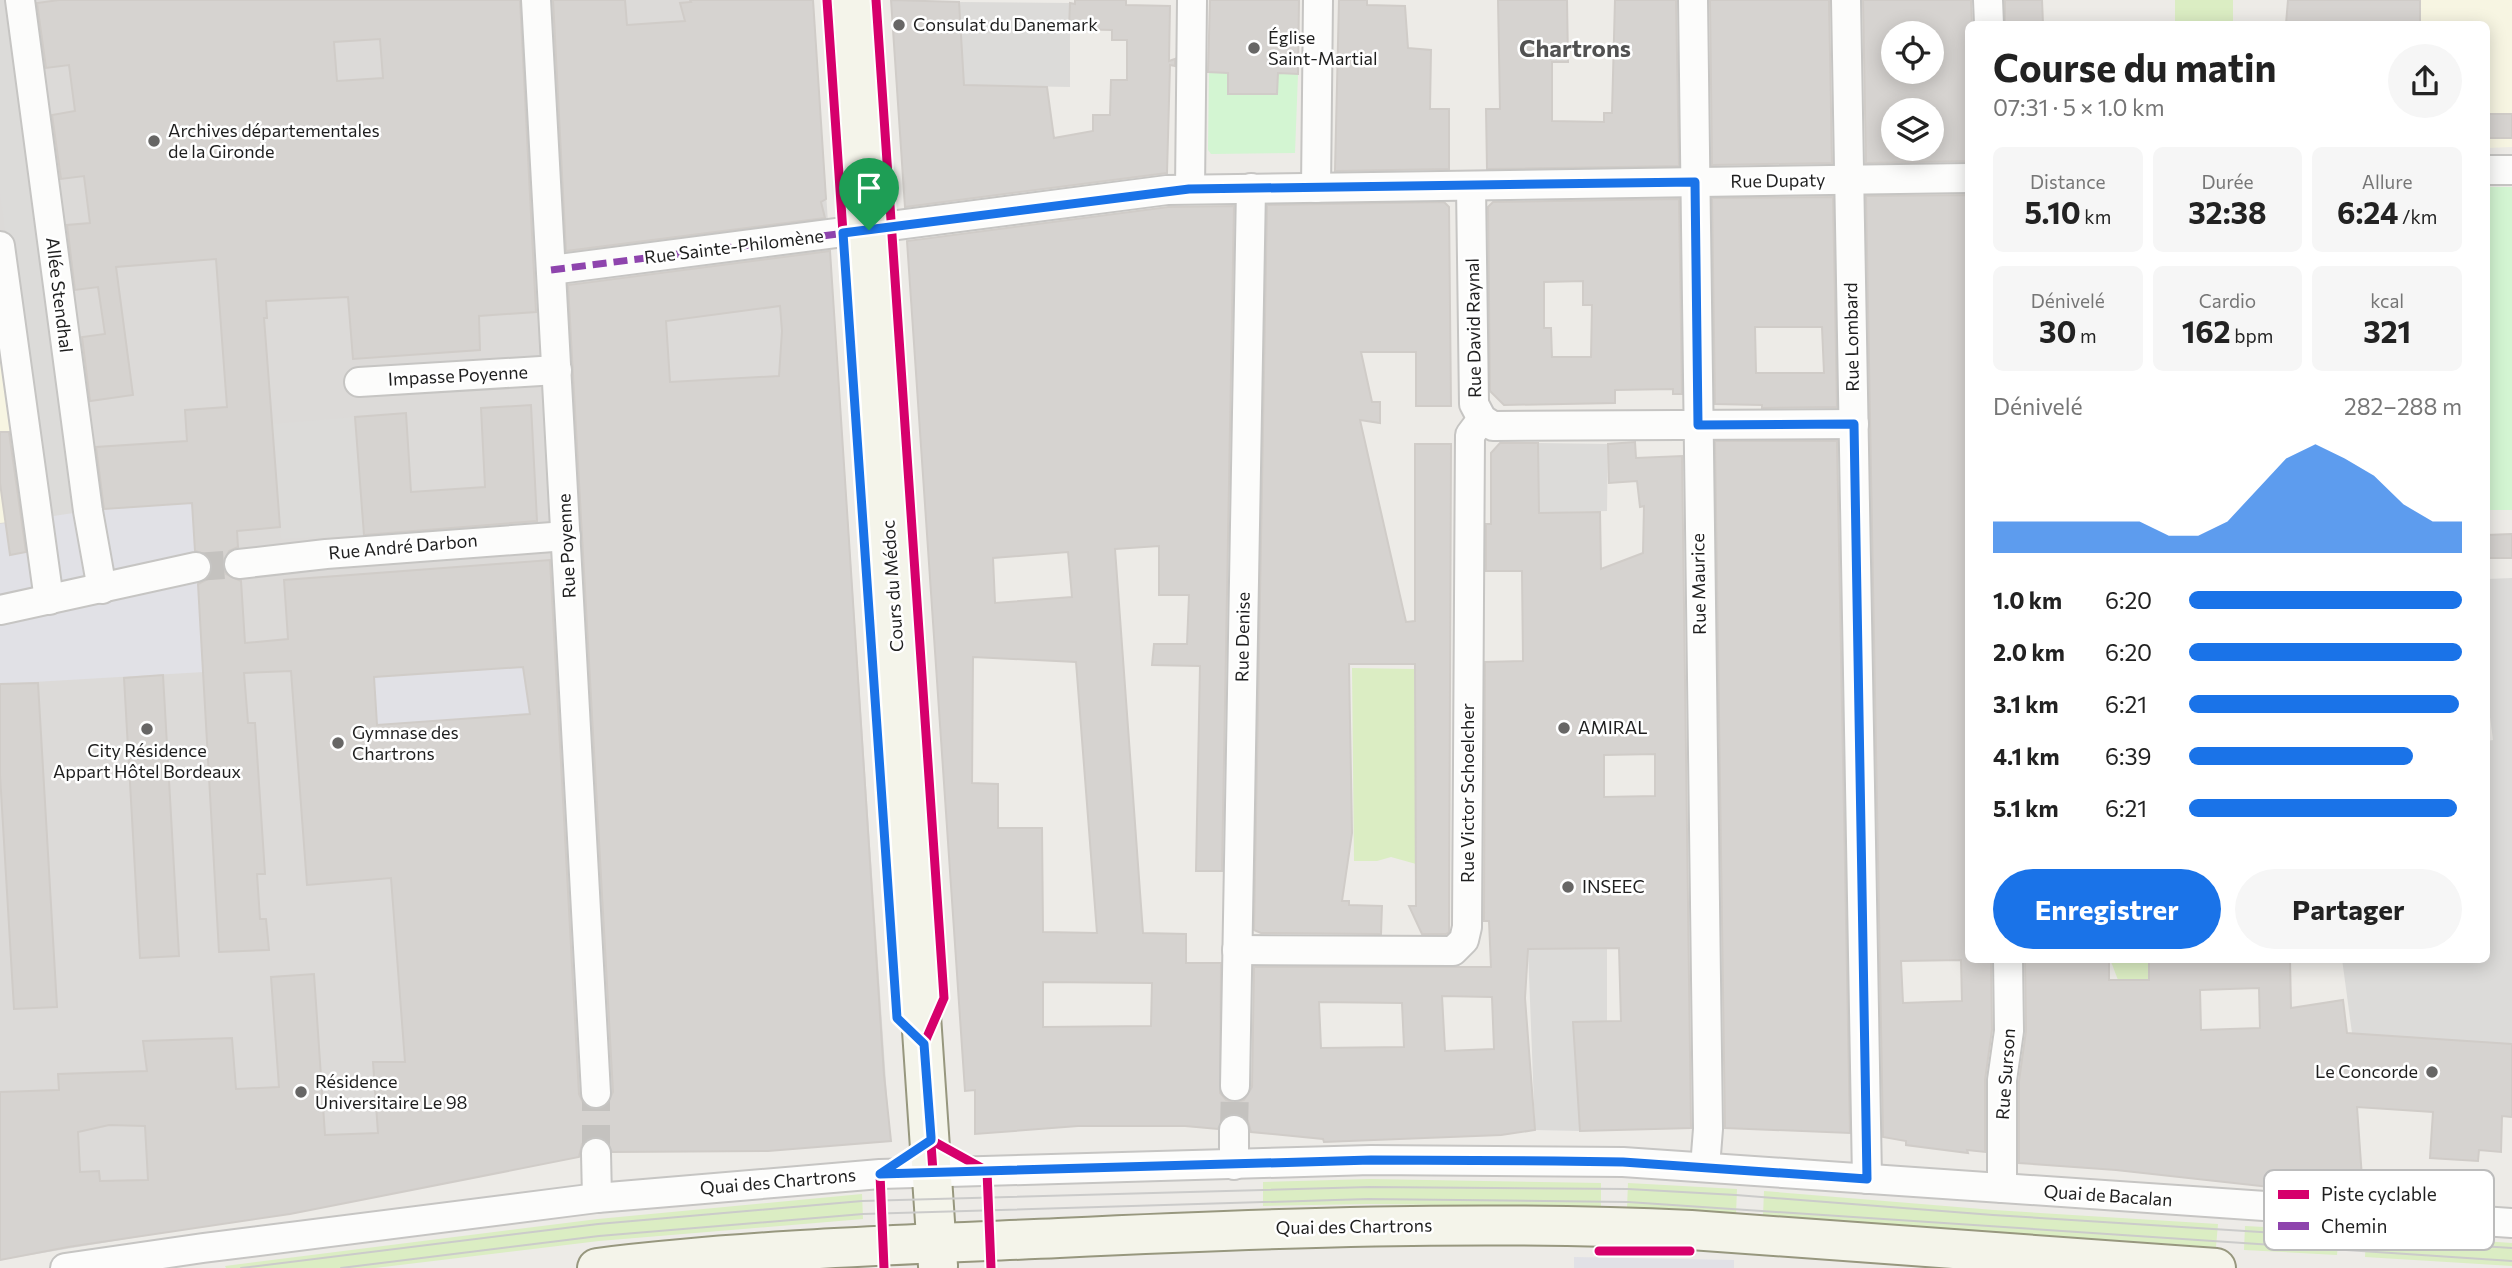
<!DOCTYPE html>
<html lang="fr">
<meta charset="utf-8">
<style>
body{margin:0;font-family:Commissioner,sans-serif;background:#f6f6f6;color:#222;height:100vh;display:flex;flex-direction:column;font-size:26px;white-space:nowrap}
*{box-sizing:border-box;margin:0}
p{font-size:23px;color:#767676}
.icon{flex:none;width:38px;height:38px;fill:none;stroke:currentColor;stroke-width:2;stroke-linecap:round;stroke-linejoin:round}
.map{position:relative;flex:1;overflow:hidden}
.side{position:absolute;left:1965px;top:21px;width:525px;height:942px;display:flex;flex-direction:column;background:#fff;border-radius:10px;box-shadow:0 4px 18px #0003}
.side>*{flex:none}
.buttons{position:absolute;left:1881px;top:21px;display:grid;gap:14px}
.buttons a{display:grid;place-items:center;width:63px;height:63px;border-radius:50%;background:#fff;box-shadow:0 4px 18px #0003;font-size:35px}
.pin{position:absolute;display:grid;place-items:center;width:60px;height:60px;color:#fff;margin:-72px -30px;border-radius:50% 50% 50% 0;rotate:-45deg;box-shadow:0 0 7px #0007}
.pin .icon{rotate:45deg}
.round{display:grid;place-items:center;flex:none;width:74px;height:74px;border-radius:37px;background:#f6f6f6}
.overview{display:flex;align-items:center;justify-content:space-between;height:119px;padding:0 28px}
h1{font-size:38px;font-weight:700;line-height:52px}
.figures{display:grid;grid-template-columns:repeat(3,1fr);gap:10px;height:119px;padding:7px 28px}
.figures div{display:grid;align-content:center;border-radius:10px;background:#f6f6f6;text-align:center}
.figures b{font-size:30px;font-weight:700}
.figures small{font-size:19px;font-weight:400}
.figures p{font-size:19px}
.chart{height:196px;padding:14px 28px}
.chart p{display:flex;justify-content:space-between}
.chart svg{width:100%;height:126px;margin-top:7px;fill:#1a73e8;opacity:.7}
.action{display:flex;gap:14px;margin-top:auto;padding:14px 28px}
.action a{flex:1;height:80px;border-radius:42px;background:#1a73e8;color:#fff;font-size:28px;font-weight:700;line-height:80px;text-align:center}
.action a+a{background:#f6f6f6;color:#222}
ul{padding:0 28px;list-style:none;font-size:23px}
li{display:grid;grid-template-columns:112px 84px 1fr;align-items:center;height:52px}
li i{height:18px;border-radius:9px;background:#1a73e8}
.map>svg:first-child{display:block}
.residential{fill:#dcdad8}
.education{fill:#f7f5e2}
.grass{fill:#dbedc3}
.park{fill:#d3f5d2}
.parking{fill:#dcdbd9}
.plaza{fill:#e1e1e6}
.building{fill:#d6d3d0;stroke:#d0ccc8;stroke-width:2;fill-rule:evenodd}
.lines{fill:none;stroke-linecap:round;stroke-linejoin:round}
.minor-tunnel{stroke:#c4c2bf;stroke-width:28;stroke-dasharray:28 14;stroke-linecap:butt}
.minor-casing{stroke:#c6c5c3;stroke-width:32}
.secondary-casing{stroke:#97977e;stroke-width:42}
.minor{stroke:#fcfcfb;stroke-width:28}
.secondary{stroke:#f4f4ea;stroke-width:38}
.tram{stroke:#cbcbca;stroke-width:2}
.quiet{stroke:#8e44ad;stroke-width:7;stroke-dasharray:14 7;stroke-linecap:butt}
.cycleway-casing{stroke:#fff;stroke-width:13}
.cycleway{stroke:#d6006c;stroke-width:9}
.route-casing{stroke:#fff;stroke-width:14}
.route{stroke:#1a73e8;stroke-width:9}
.poi-dot{fill:#676665;stroke:#fff;stroke-width:2.5}
.labels{text-anchor:middle;stroke-width:5;stroke-linejoin:round;paint-order:stroke}
.poi-label{font-size:18px;fill:#1f1f1f;stroke:#fff;text-anchor:start}
.street-label{font-size:18px;fill:#1f1f1f;stroke:#fff}
.district-label{font-size:24px;font-weight:bold;fill:#525252;stroke:#fff}
.key{fill:#fff;stroke:#bcbcbc;stroke-width:2}
.key-label{font-size:19px;fill:#1f1f1f}
</style>
<div class="map">
<svg width="2512" height="1268" viewBox="0 0 2512 1268">
<rect width="100%" height="100%" fill="#edebe7"/>
<!-- residential -->
<polygon class="residential" points="0,0 813,0 890,1141 768,1151 605,1152 193,1228 0,1260"/>
<!-- education -->
<g class="education">
<polygon points="2420,0 2512,0 2512,147 2487,148 2487,24 2421,24"/>
<polygon points="0,329 25,520 0,523"/>
</g>
<!-- grass -->
<g class="grass">
<rect x="2175" y="0" width="58" height="24"/>
<polygon points="1352,668 1415,669 1416,864 1391,857 1377,861 1354,861"/>
<polygon points="2110,959 2148,959 2149,980 2118,980"/>
<polygon points="1370,1179 1601,1183 1601,1207 1368,1204 1263,1206 1263,1182"/>
<polygon points="1628,1183 1737,1189 1736,1214 1627,1208"/>
<polygon points="1764,1191 1994,1210 2218,1224 2216,1247 1763,1216"/>
<polygon points="862,1194 863,1219 599,1241 375,1268 226,1268 225,1266 598,1219"/>
<polygon points="2245,1226 2339,1231 2337,1255 2244,1250"/>
<polygon points="2366,1233 2512,1243 2512,1266 2365,1257"/>
</g>
<!-- park -->
<g class="park">
<polygon points="1209,72 1230,73 1229,94 1271,95 1277,95 1276,73 1298,74 1295,153 1211,154 1208,150"/>
<rect x="2487" y="187" width="25" height="323"/>
</g>
<!-- parking -->
<g class="parking">
<polygon points="0,0 14,0 80,512 45,517 0,193"/>
<polygon points="959,2 1070,3 1070,87 964,85"/>
<polygon points="355,417 364,535 281,539 272,424"/>
<polygon points="1538,443 1608,444 1607,511 1521,513 1539,506"/>
<polygon points="2512,578 2512,1044 2352,1033 2342,959 2487,959 2487,741 2493,740 2487,694 2487,579"/>
<polygon points="1607,948 1607,1022 1573,1023 1580,1131 1535,1130 1528,949"/>
</g>
<!-- plaza -->
<g class="plaza">
<polygon points="192,502 204,672 0,684 0,524 100,509"/>
<polygon points="526,666 529,714 377,725 374,677"/>
<polygon points="1574,1257 1734,1260 1734,1268 1574,1268"/>
</g>
<!-- building -->
<g class="building">
<path d="M59 0H520L536 312 479 316 480 350 353 359 348 297 266 301 267 318H264L280 527 237 531 238 547 229 551 222 565 226 574 241 581 245 643 288 639 284 580 550 560 579 1094 583 1103 589 1108 598 1109 606 1106 613 1092 568 285 830 251 884 1075 891 1141 768 1151 612 1152 605 1139 595 1136 582 1144 579 1157 290 1214 68 1247 0 1260V1092L59 1090 58 1074 147 1071 143 1041 232 1038 236 1089 279 1087 271 977 314 974 325 1135 378 1133 373 1062H405L391 878 307 885 291 671 244 673 248 723H255L265 874H257L260 919H266L269 950 219 952 198 584 208 579 212 571V563L208 555 195 551 192 503 104 509 96 447 187 441 185 410 227 407 216 259 116 267 133 395 90 401 82 337 105 334 98 287 75 290 67 225 90 223 84 176 61 179 52 115 75 111 69 65 46 68 37 3ZM380 39 383 78 337 81 334 42ZM780 306 782 331 779 376 670 382 666 321ZM523 667 530 714 377 725 374 677ZM109 1125 145 1126 148 1180 100 1181 99 1171 80 1172 78 1132Z"/>
<polygon points="553,0 625,0 627,25 685,21 680,3 691,2 690,0 813,0 826,199 821,202 825,218 566,251"/>
<polygon points="891,0 959,2 964,85 1047,87 1054,138 1093,131 1093,115 1110,115 1111,80 1127,80 1127,40 1112,40 1112,30 1069,29 1070,3 1075,4 1075,0 1126,0 1126,5 1170,6 1169,61 1175,59 1175,66 1170,65 1167,173 905,207"/>
<polygon points="1210,0 1299,0 1298,74 1278,73 1277,94 1228,94 1228,73 1208,72"/>
<polygon points="1339,0 1367,0 1367,5 1405,6 1408,48 1431,50 1430,109 1449,109 1449,169 1335,171"/>
<polygon points="1498,0 1567,0 1568,62 1552,62 1552,121 1604,122 1604,113 1612,113 1615,0 1676,0 1679,166 1487,169 1486,109 1500,109"/>
<polygon points="1710,0 1829,0 1832,163 1712,165"/>
<path d="M1863 0H1971L1972 24H1969V161L1866 163ZM1894 33H1932V72H1894ZM1894 110H1932V149H1894Z"/>
<polygon points="2005,0 2042,0 2043,24 2005,24"/>
<polygon points="2288,0 2420,0 2420,24 2286,24"/>
<rect x="2487" y="114" width="25" height="24"/>
<path d="M1969 195V959H1991L1992 1030 1985 1080V1152L1967 1150 1968 1153 1906 1145V1141L1883 1137 1866 196ZM1961 960 1962 1001 1903 1003 1901 961Z"/>
<path d="M1833 197 1837 407 1762 408V405L1715 404 1712 198ZM1755 327H1822L1824 373H1756Z"/>
<path d="M1679 199 1682 394H1673V389L1615 390V403L1504 405 1490 391 1488 207 1493 202ZM1583 281V305H1592L1591 357H1552L1551 328H1544V282Z"/>
<polygon points="1444,202 1449,207 1451,406 1416,406 1416,352 1361,352 1372,402 1380,402 1380,423 1360,420 1406,622 1415,621 1415,444 1451,444 1449,932 1446,934 1422,934 1409,906 1416,906 1415,664 1349,664 1352,833 1342,901 1349,901 1349,905 1382,906 1381,934 1261,933 1254,930 1267,205"/>
<path d="M1234 206 1222 871H1196L1200 666 1152 665 1154 644H1187L1189 595H1159V546L1115 549 1143 933 1186 934V963H1221L1220 1093 1226 1100 1235 1103 1244 1100 1252 1087 1254 967H1491L1489 921H1484L1485 662 1523 661 1522 571H1486V524H1491V453L1500 443H1538L1539 513 1600 512 1601 569 1643 553 1644 506 1640 507 1637 481 1609 483 1608 444 1635 442 1636 458 1682 456 1691 1128 1580 1131 1573 1022 1621 1021 1619 948 1528 949 1525 998 1535 1130 1501 1135 1324 1142 1323 1139 1251 1132 1248 1121 1242 1115 1233 1113 1225 1116 1218 1129 1185 1126H1078L975 1134V1090L965 1091 907 241 1168 207ZM1068 552 1072 597 995 603 993 558ZM973 657 1076 662 1097 933 1043 932 1042 828H998V784L972 783ZM1655 754V796L1604 797V755ZM1043 982 1152 983 1151 1026 1043 1027ZM1442 996 1492 997 1494 1049 1445 1051ZM1319 1002 1402 1003 1404 1047 1321 1048Z"/>
<polygon points="531,405 537,521 364,535 355,417 406,413 411,492 485,487 481,408"/>
<polygon points="0,432 9,432 26,552 10,555 0,483"/>
<polygon points="1715,441 1837,441 1850,1133 1725,1128"/>
<polygon points="2512,534 2512,558 2487,558 2487,535"/>
<polygon points="163,675 179,956 140,958 124,678"/>
<polygon points="38,683 57,1007 14,1009 0,775 0,684"/>
<path d="M2025 959H2109V980H2149V959H2290L2291 1008 2343 1000 2347 1033 2512 1044V1117L2502 1116 2501 1152 2479 1150 2478 1161 2430 1158 2433 1112 2357 1107 2363 1192 2296 1190 2116 1170 2019 1163V1081L2026 1031ZM2259 988 2260 1028 2201 1030 2200 990Z"/>
</g>
<g class="lines">
<!-- minor-tunnel -->
<g class="minor-tunnel">
<polyline points="196,567 239,564"/>
<polyline points="1234,1130 1235,1086"/>
<polyline points="596,1153 596,1093"/>
</g>
<defs>
<g id="minor">
<polyline points="20,0 88,511 102,589"/>
<polyline points="536,0 596,1093"/>
<polyline points="1693,0 1708,1129 1705,1167"/>
<polyline points="1846,0 1867,1179"/>
<polyline points="1988,0 1989,24"/>
<polyline points="2487,170 2512,170"/>
<polyline points="1471,186 1474,404 1482,419 1493,426 1854,424"/>
<polyline points="1316,188 1318,0"/>
<polyline points="1190,189 1192,0"/>
<polyline points="0,246 49,600"/>
<polyline points="551,270 1167,190 1969,178"/>
<polyline points="359,382 557,370"/>
<polyline points="239,564 326,554 566,536"/>
<polyline points="0,610 196,567"/>
<polyline points="1237,950 1453,951 1464,940 1467,927 1470,435 1482,419"/>
<polyline points="1235,1086 1251,188"/>
<polyline points="596,1153 597,1198"/>
<polyline points="1234,1165 1234,1130"/>
<polyline points="2002,1188 2002,1080 2009,1031 2008,959"/>
<polyline points="65,1268 203,1248 597,1198 880,1174 1371,1160 1623,1162 2512,1223"/>
</g>
<g id="secondary">
<polyline points="852,0 938,1266"/>
<path d="M597 1268C750 1249 905 1245 1059 1238 1269 1228 1480 1220 1691 1230L2216 1268"/>
</g>
</defs>
<!-- minor casing -->
<use href="#minor" class="minor-casing"/>
<!-- secondary casing -->
<use href="#secondary" class="secondary-casing"/>
<!-- minor -->
<use href="#minor" class="minor"/>
<!-- secondary -->
<use href="#secondary" class="secondary"/>
<!-- tram -->
<g class="tram">
<polyline points="241,1268 598,1224 862,1201 1369,1187 1628,1189 1736,1195 1993,1215 2512,1248"/>
<polyline points="341,1268 599,1236 863,1214 1368,1199 1628,1202 2512,1261"/>
</g>
<!-- quiet -->
<polyline class="quiet" points="551,270 869,230"/>
<defs>
<g id="cycleway">
<polyline points="827,0 897,1018 924,1044"/>
<polyline points="876,0 944,998 924,1044 933,1172"/>
<polyline points="931,1140 987,1171 991,1268"/>
<polyline points="1599,1251 1690,1251"/>
<polyline points="884,1268 880,1174 931,1140"/>
</g>
</defs>
<!-- cycleway casing -->
<use href="#cycleway" class="cycleway-casing"/>
<!-- cycleway -->
<use href="#cycleway" class="cycleway"/>
</g>
<g class="lines">
<defs>
<polygon id="route" points="1695,182 1698,425 1854,424 1867,1179 1623,1162 1555,1161 1371,1160 880,1174 931,1140 931,1137 924,1044 897,1018 843,233 1189,189"/>
</defs>
<!-- route casing -->
<use href="#route" class="route-casing"/>
<!-- route -->
<use href="#route" class="route"/>
</g>
<!-- markers -->
<g class="poi-dot">
<circle cx="899" cy="25" r="7"/>
<circle cx="1254" cy="48" r="7"/>
<circle cx="154" cy="141" r="7"/>
<circle cx="1564" cy="728" r="7"/>
<circle cx="147" cy="729" r="7"/>
<circle cx="338" cy="743" r="7"/>
<circle cx="1568" cy="887" r="7"/>
<circle cx="2432" cy="1072" r="7"/>
<circle cx="301" cy="1092" r="7"/>
</g>
<g class="labels">
<!-- poi labels -->
<g class="poi-label">
<text x="913" y="31">Consulat du Danemark</text>
<text x="1268" y="44">Église<tspan x="1268" dy="21">Saint-Martial</tspan></text>
<text x="168" y="137">Archives départementales<tspan x="168" dy="21">de la Gironde</tspan></text>
<text x="1578" y="734">AMIRAL</text>
<text x="352" y="739">Gymnase des<tspan x="352" dy="21">Chartrons</tspan></text>
<text x="147" y="757" text-anchor="middle">City Résidence<tspan x="147" dy="21">Appart Hôtel Bordeaux</tspan></text>
<text x="1582" y="893">INSEEC</text>
<text x="2418" y="1078" text-anchor="end">Le Concorde</text>
<text x="315" y="1088">Résidence<tspan x="315" dy="21">Universitaire Le 98</tspan></text>
</g>
<!-- street labels -->
<g class="street-label">
<text transform="translate(1778 181) rotate(-1)" y="6">Rue Dupaty</text>
<text transform="translate(734 247) rotate(-7)" y="6">Rue Sainte-Philomène</text>
<text transform="translate(59 295) rotate(83)" y="6">Allée Stendhal</text>
<text transform="translate(1474 328) rotate(-91)" y="6">Rue David Raynal</text>
<text transform="translate(1852 337) rotate(-91)" y="6">Rue Lombard</text>
<text transform="translate(458 376) rotate(-3)" y="6">Impasse Poyenne</text>
<text transform="translate(567 546) rotate(-93)" y="6">Rue Poyenne</text>
<text transform="translate(403 547) rotate(-5)" y="6">Rue André Darbon</text>
<text transform="translate(1699 584) rotate(-91)" y="6">Rue Maurice</text>
<text transform="translate(893 586) rotate(-94)" y="6">Cours du Médoc</text>
<text transform="translate(1243 637) rotate(-89)" y="6">Rue Denise</text>
<text transform="translate(1468 793) rotate(-90)" y="6">Rue Victor Schoelcher</text>
<text transform="translate(2006 1074) rotate(-86)" y="6">Rue Surson</text>
<text transform="translate(778 1182) rotate(-5)" y="6">Quai des Chartrons</text>
<text transform="translate(2108 1196) rotate(4)" y="6">Quai de Bacalan</text>
<text transform="translate(1354 1227) rotate(-1)" y="6">Quai des Chartrons</text>
</g>
<!-- district labels -->
<g class="district-label">
<text x="1575" y="57">Chartrons</text>
</g>
</g>
<!-- legend -->
<rect x="2264" y="1170" width="230" height="80" rx="10" class="key"/>
<rect x="2278" y="1190" width="31" height="9" fill="#d6006c"/>
<rect x="2278" y="1222" width="31" height="8" fill="#8e44ad"/>
<g class="key-label">
<text x="2321" y="1201">Piste cyclable</text>
<text x="2321" y="1233">Chemin</text>
</g>
</svg>
<div class="buttons">
<a><svg class="icon" aria-label="locate" viewBox="0 0 24 24"><circle cx="12" cy="12" r="6"/><path d="M12 2v4M12 18v4M2 12h4M18 12h4"/></svg></a>
<a><svg class="icon" aria-label="layers" viewBox="0 0 24 24"><path d="M12 4l9 5-9 5-9-5zM3 14l9 5 9-5"/></svg></a>
</div>
<div class="pin" style="left:869px;top:230px;background:#1e9e55"><svg class="icon" aria-label="arrive" viewBox="0 0 24 24"><path d="M6 21V4h12l-3 4 3 4H6"/></svg></div>
<section class="side">
<div class="overview"><div><h1>Course du matin</h1><p>07:31 · 5 × 1.0 km</p></div><a class="round"><svg class="icon" aria-label="share" viewBox="0 0 24 24"><path d="M12 15V3M7 8l5-5 5 5M5 13v7h14v-7"/></svg></a></div>
<div class="figures">
<div><p>Distance</p><b>5.10<small> km</small></b></div>
<div><p>Durée</p><b>32:38</b></div>
<div><p>Allure</p><b>6:24<small> /km</small></b></div>
</div>
<div class="figures">
<div><p>Dénivelé</p><b>30<small> m</small></b></div>
<div><p>Cardio</p><b>162<small> bpm</small></b></div>
<div><p>kcal</p><b>321</b></div>
</div>
<div class="chart"><p><span>Dénivelé</span>282–288 m</p>
<svg viewBox="0 0 160 44" preserveAspectRatio="none"><path d="M0 44V33L10 33L20 33L30 33L40 33L50 33L60 38L70 38L80 33L90 22L100 11L110 6L120 11L130 17L140 27L150 33L160 33V44z"/></svg>
</div>
<ul>
<li><b>1.0 km</b>6:20<i style="width:100%"></i></li>
<li><b>2.0 km</b>6:20<i style="width:100%"></i></li>
<li><b>3.1 km</b>6:21<i style="width:99%"></i></li>
<li><b>4.1 km</b>6:39<i style="width:82%"></i></li>
<li><b>5.1 km</b>6:21<i style="width:98%"></i></li>
</ul>
<div class="action"><a>Enregistrer</a><a>Partager</a></div>
</section>
</div>
